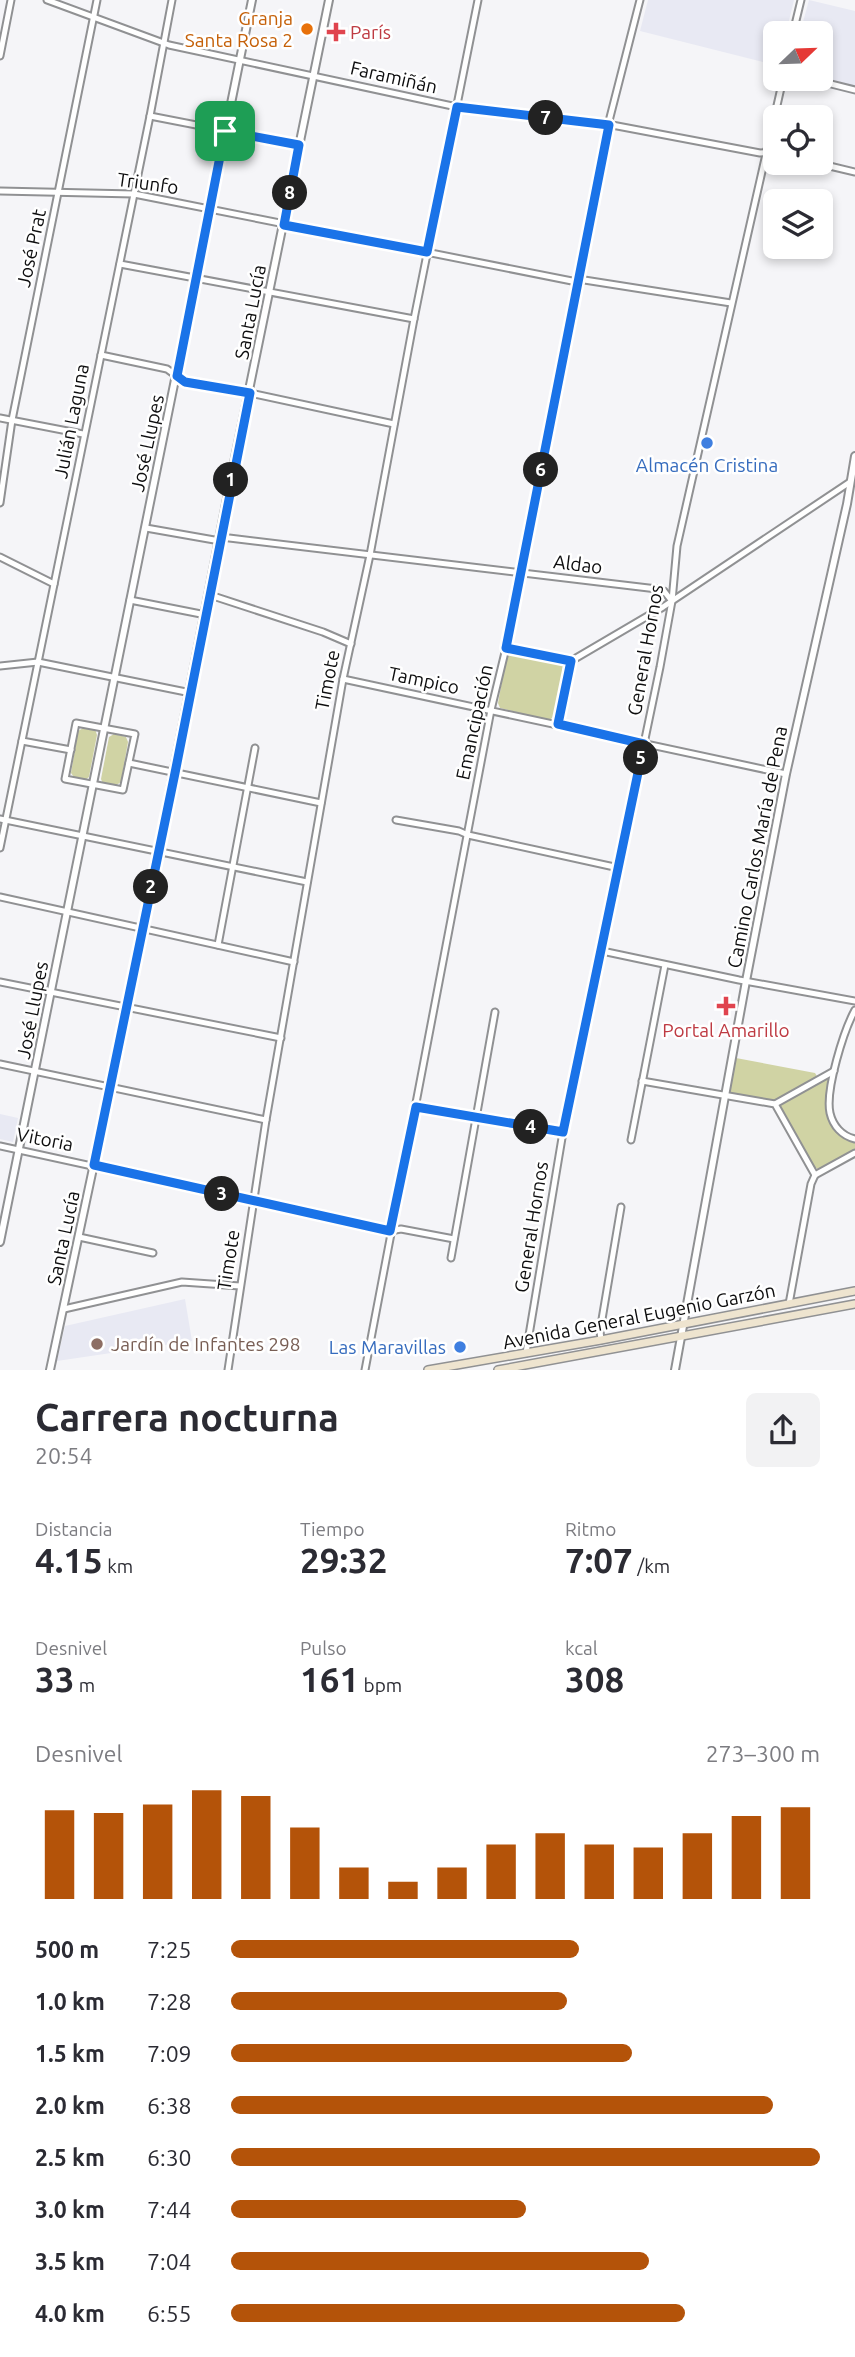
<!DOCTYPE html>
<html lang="es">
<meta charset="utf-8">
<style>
body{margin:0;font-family:Ubuntu,sans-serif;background:#f2f2f3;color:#2b2b33;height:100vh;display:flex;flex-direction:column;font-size:26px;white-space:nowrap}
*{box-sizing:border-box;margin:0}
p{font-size:23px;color:#7c7c81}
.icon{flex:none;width:38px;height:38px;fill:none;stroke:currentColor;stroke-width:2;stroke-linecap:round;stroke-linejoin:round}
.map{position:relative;height:1370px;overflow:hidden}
.sheet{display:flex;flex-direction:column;background:#fff;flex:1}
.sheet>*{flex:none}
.needle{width:46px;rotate:67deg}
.fabs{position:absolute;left:763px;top:21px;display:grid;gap:14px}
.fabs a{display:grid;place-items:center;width:70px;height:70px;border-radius:10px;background:#fff;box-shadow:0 4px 10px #0003;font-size:35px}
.pin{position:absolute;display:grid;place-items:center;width:60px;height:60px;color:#fff;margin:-30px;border-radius:14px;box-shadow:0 4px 10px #0006}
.km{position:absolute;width:35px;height:35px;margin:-18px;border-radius:50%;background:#222;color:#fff;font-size:19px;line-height:35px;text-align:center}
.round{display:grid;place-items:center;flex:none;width:74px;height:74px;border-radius:10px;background:#f2f2f3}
.summary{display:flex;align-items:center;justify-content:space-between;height:119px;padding:0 35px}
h1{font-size:38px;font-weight:700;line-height:52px}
.stats{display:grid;grid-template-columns:repeat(3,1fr);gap:10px;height:119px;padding:7px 35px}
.stats div{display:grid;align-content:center}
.stats b{font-size:35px;font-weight:700}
.stats small{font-size:19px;font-weight:400}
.stats p{font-size:19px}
.chart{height:196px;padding:14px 35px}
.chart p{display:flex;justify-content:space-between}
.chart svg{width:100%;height:126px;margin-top:7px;stroke:#b45309;stroke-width:6}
ul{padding:0 35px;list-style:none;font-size:23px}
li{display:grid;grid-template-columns:112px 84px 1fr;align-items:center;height:52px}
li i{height:18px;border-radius:9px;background:#b45309}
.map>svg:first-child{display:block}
.built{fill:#e8e9f3}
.green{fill:#d0d3a4}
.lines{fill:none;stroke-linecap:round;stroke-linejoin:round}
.minor-casing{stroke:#909193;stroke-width:9}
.tertiary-casing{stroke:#909193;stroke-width:10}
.secondary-casing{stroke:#909193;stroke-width:10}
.minor{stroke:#fff;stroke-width:5}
.tertiary{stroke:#fff;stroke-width:6}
.secondary{stroke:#eee4cf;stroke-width:7}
.route-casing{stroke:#fff;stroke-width:14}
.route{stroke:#1a73e8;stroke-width:9}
.food-dot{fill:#e8710a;stroke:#fff;stroke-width:2.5}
.health-dot{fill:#e0444e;stroke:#fff;stroke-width:2.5}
.shop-dot{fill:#3f7fe0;stroke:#fff;stroke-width:2.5}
.education-dot{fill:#8d6e63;stroke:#fff;stroke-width:2.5}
.labels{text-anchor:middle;stroke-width:5;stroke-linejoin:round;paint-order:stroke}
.food-label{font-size:19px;fill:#c56008;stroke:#fff;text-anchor:end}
.health-label{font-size:19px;fill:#be3a42;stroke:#fff;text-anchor:start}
.street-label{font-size:19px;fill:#0d0d0e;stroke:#fff}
.shop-label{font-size:19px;fill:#366cbe;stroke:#fff}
.education-label{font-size:19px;fill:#785e54;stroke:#fff;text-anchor:start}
</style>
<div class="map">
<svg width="855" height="1370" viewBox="0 0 855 1370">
<rect width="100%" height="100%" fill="#f5f5f8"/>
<!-- built -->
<g class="built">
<polygon points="648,0 794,0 786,33 775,33 775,65 640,31"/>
<polygon points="809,0 855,11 855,86 821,77 821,33 800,33"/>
<polygon points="0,1114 18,1118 13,1142 0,1139"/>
<polygon points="185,1299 192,1341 57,1361 65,1326"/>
</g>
<!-- green -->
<g class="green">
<polygon points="516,653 563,665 557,715 549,720 500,708 498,703 506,659 510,654"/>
<polygon points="85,727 95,729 97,735 89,777 85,780 74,777 71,773 78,731"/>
<polygon points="114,734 126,737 128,742 121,782 115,786 103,784 101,779 109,737"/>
<polygon points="736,1058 815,1073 818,1078 774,1101 734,1094 729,1091"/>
<path d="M828 1078C829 1086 826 1093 826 1101 824 1120 838 1136 855 1141V1150L818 1169 814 1167 779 1106 796 1093Z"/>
</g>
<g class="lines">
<defs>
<g id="minor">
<polyline points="47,0 169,45 457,107 612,125 760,153 775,152"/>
<polyline points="793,33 801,0"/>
<polyline points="0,56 11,0"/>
<polyline points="811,79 855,90"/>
<polyline points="150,116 299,145"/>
<polyline points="817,163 855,172"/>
<polyline points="0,191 134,194 577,282"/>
<polyline points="120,264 414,319"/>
<polyline points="578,279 731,303"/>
<polyline points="101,355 167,369 185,382 250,393 394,424"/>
<polyline points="0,418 83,434"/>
<polyline points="0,503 12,420 97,0"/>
<polyline points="146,528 220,541"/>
<polyline points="221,537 657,589 664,591 671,600"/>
<polyline points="0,557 54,584"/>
<polyline points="210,595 323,632 351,644"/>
<polyline points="130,600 206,615"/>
<polyline points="506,648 571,661 663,607 850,482"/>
<polyline points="0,666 38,662 191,693"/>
<polyline points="343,679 786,774"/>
<polygon points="76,723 135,734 123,790 65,779"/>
<polyline points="558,724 571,661"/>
<polyline points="22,741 71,750"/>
<polyline points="129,763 321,803"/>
<polyline points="0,819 307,882"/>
<polyline points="396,820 459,831 468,835 619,868"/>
<polyline points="0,848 150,116 172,0"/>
<polyline points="0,897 294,962"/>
<polyline points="218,945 255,748"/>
<polyline points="602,951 739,980 855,1001"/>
<polyline points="0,982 281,1038"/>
<path d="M855 1010C844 1030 825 1090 830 1113 833 1126 842 1136 855 1139"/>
<polyline points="0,1064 266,1120"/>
<polyline points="642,1081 775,1104 815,1175"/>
<polyline points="775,1104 834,1071"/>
<polyline points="416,1106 563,1132"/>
<polyline points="631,1140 665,965"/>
<polyline points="0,1146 390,1231 401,1229 454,1239"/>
<polyline points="815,1175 855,1153"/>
<polyline points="79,1237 153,1253"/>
<polyline points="451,1258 495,1012"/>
<polyline points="789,1304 811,1184 815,1175"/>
<polyline points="64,1309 182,1282 240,1286"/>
<polyline points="601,1340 600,1331 621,1207"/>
<polyline points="526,1353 563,1132 660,667 672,601 677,546 783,79"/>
<polyline points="228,1370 266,1120 343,679 370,555 414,319 478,0"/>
<polyline points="365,1370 491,710 506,648 607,129 640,0"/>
</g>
<g id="tertiary">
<polyline points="0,1242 252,0"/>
<polyline points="50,1370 127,1009 234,463 329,0"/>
<polyline points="675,1370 746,981 786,774 847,504 855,456"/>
</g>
<g id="secondary">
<polyline points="428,1370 601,1340 855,1291"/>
<polyline points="498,1370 855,1304"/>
</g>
</defs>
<!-- minor casing -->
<use href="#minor" class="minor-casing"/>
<!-- tertiary casing -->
<use href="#tertiary" class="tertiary-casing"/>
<!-- secondary casing -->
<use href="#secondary" class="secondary-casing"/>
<!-- minor -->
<use href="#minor" class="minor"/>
<!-- tertiary -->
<use href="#tertiary" class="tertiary"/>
<!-- secondary -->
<use href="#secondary" class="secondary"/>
</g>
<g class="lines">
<defs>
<polygon id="route" points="457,107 609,125 506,648 571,661 558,724 644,744 563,1132 416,1107 390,1231 94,1165 175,773 250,393 185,382 177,376 225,131 299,145 284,225 427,252"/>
</defs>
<!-- route casing -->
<use href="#route" class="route-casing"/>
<!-- route -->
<use href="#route" class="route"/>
</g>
<!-- markers -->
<circle class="food-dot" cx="307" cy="29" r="7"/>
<g class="health-dot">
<path d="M332.5 21.5h7v7h7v7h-7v7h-7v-7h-7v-7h7z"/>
<path d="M722.5 995.5h7v7h7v7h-7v7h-7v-7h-7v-7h7z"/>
</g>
<g class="shop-dot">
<circle cx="707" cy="443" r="7"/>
<circle cx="460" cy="1347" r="7"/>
</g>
<circle class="education-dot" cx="97" cy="1344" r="7"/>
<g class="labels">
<!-- food labels -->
<g class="food-label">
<text x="293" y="25">Granja<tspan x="293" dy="22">Santa Rosa 2</tspan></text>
</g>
<!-- health labels -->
<g class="health-label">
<text x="350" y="39">París</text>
<text x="726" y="1037" text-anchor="middle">Portal Amarillo</text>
</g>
<!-- street labels -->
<g class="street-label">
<text transform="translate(394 77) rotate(13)" y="7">Faramiñán</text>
<text transform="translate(148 183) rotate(8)" y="7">Triunfo</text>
<text transform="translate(31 248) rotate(-78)" y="7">José Prat</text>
<text transform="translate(250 312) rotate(-79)" y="7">Santa Lucía</text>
<text transform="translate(71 421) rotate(-79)" y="7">Julián Laguna</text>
<text transform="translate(147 443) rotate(-78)" y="7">José Llupes</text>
<text transform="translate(578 564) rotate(7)" y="7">Aldao</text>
<text transform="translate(645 650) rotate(-80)" y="7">General Hornos</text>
<text transform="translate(327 680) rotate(-79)" y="7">Timote</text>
<text transform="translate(424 680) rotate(12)" y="7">Tampico</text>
<text transform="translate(474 722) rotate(-78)" y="7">Emancipación</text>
<text transform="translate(757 847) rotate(-79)" y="7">Camino Carlos María de Pena</text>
<text transform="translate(32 1010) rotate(-79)" y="7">José Llupes</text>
<text transform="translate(45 1139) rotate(11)" y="7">Vitoria</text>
<text transform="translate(531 1227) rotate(-81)" y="7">General Hornos</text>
<text transform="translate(63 1238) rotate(-78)" y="7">Santa Lucía</text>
<text transform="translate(228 1260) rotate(-81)" y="7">Timote</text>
<text transform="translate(639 1316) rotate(-11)" y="7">Avenida General Eugenio Garzón</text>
</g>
<!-- shop labels -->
<g class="shop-label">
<text x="707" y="472">Almacén Cristina</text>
<text x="446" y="1354" text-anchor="end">Las Maravillas</text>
</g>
<!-- education labels -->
<g class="education-label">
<text x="111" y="1351">Jardín de Infantes 298</text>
</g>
</g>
</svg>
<div class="fabs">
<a><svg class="needle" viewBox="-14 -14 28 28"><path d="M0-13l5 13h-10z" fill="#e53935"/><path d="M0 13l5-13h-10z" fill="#7c7c81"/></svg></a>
<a><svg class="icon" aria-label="locate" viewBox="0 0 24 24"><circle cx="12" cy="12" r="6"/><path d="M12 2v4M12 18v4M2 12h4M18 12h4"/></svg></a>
<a><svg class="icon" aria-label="layers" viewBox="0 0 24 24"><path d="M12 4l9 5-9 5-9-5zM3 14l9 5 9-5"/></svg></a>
</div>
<div class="pin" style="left:225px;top:131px;background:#1e9e55"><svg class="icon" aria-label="arrive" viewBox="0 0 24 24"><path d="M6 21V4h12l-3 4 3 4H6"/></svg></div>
<b class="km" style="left:231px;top:480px">1</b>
<b class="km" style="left:151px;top:887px">2</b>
<b class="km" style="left:222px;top:1194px">3</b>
<b class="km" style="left:531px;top:1127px">4</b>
<b class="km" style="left:641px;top:758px">5</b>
<b class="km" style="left:541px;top:470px">6</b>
<b class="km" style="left:546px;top:118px">7</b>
<b class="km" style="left:290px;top:193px">8</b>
</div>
<section class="sheet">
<div class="summary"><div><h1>Carrera nocturna</h1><p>20:54</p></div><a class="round"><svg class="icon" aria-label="share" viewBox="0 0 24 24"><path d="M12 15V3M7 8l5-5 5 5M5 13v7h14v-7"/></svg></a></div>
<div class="stats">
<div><p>Distancia</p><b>4.15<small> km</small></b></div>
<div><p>Tiempo</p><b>29:32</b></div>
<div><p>Ritmo</p><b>7:07<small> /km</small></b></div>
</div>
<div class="stats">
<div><p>Desnivel</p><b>33<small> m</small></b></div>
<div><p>Pulso</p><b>161<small> bpm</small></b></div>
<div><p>kcal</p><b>308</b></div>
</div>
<div class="chart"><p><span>Desnivel</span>273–300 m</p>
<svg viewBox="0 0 160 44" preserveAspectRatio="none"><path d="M5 44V13M15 44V14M25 44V11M35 44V6M45 44V8M55 44V19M65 44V33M75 44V38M85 44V33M95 44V25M105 44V21M115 44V25M125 44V26M135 44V21M145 44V15M155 44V12"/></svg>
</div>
<ul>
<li><b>500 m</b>7:25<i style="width:59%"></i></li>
<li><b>1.0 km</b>7:28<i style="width:57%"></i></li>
<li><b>1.5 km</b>7:09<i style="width:68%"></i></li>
<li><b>2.0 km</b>6:38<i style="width:92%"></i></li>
<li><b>2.5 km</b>6:30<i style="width:100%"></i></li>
<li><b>3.0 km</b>7:44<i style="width:50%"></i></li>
<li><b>3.5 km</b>7:04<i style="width:71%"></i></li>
<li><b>4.0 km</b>6:55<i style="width:77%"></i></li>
</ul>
</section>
